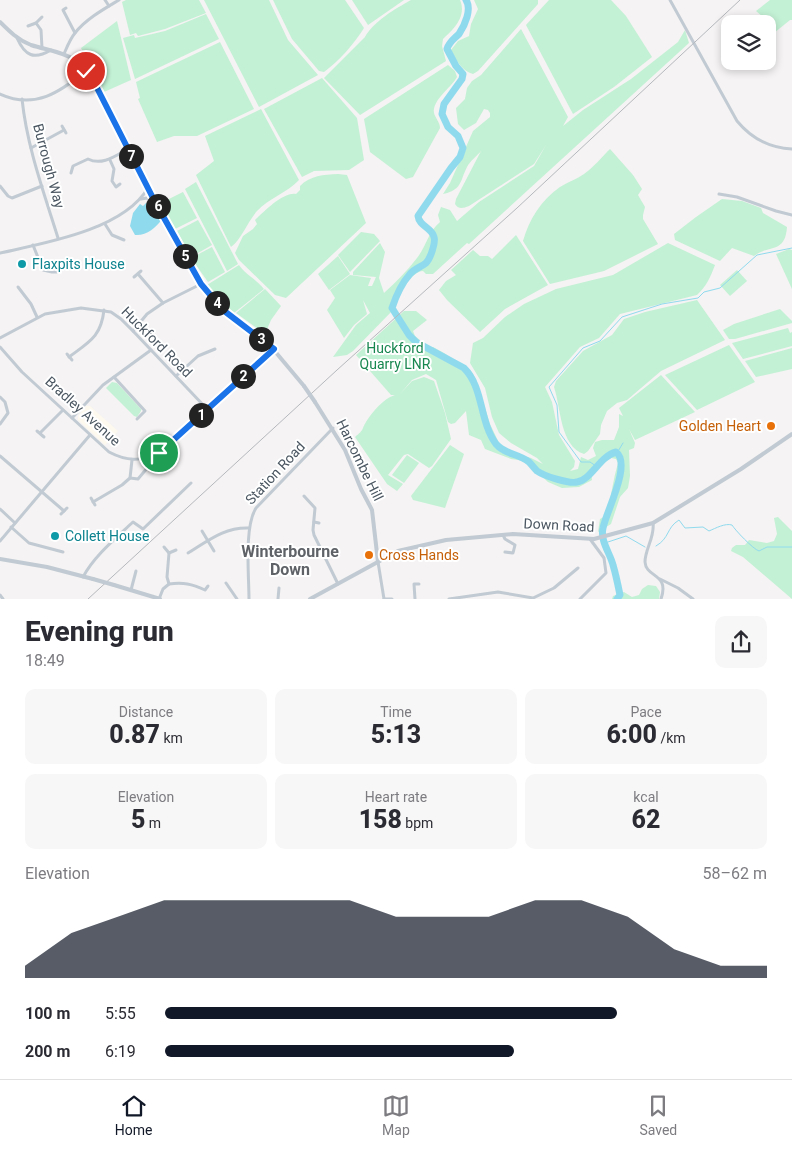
<!DOCTYPE html>
<meta charset="utf-8">
<style>
body{margin:0;font-family:Roboto,sans-serif;background:#f7f7f7;color:#2b2b33;height:100vh;display:flex;flex-direction:column;font-size:19px;white-space:nowrap}
*{box-sizing:border-box;margin:0}
p{font-size:16px;color:#7c7c81}
.icon{flex:none;width:28px;height:28px;fill:none;stroke:currentColor;stroke-width:2;stroke-linecap:round;stroke-linejoin:round}
.map{position:relative;height:599px;overflow:hidden}
.details{display:flex;flex-direction:column;background:#fff;flex:1}
.details>*{flex:none}
.tools{position:absolute;left:721px;top:15px;display:grid;gap:10px}
.tools a{display:grid;place-items:center;width:55px;height:55px;border-radius:10px;background:#fff;box-shadow:0 2px 8px #0003;font-size:25px}
.pin{position:absolute;display:grid;place-items:center;width:42px;height:42px;color:#fff;margin:-21px;border:2px solid #fff;border-radius:50%;box-shadow:0 1px 5px #0007}
.km{position:absolute;width:25px;height:25px;margin:-12px;border-radius:50%;background:#222;color:#fff;font-size:14px;line-height:25px;text-align:center}
.round{display:grid;place-items:center;flex:none;width:52px;height:52px;border-radius:10px;background:#f7f7f7}
.overview{display:flex;align-items:center;justify-content:space-between;height:85px;padding:0 25px}
h1{font-size:28px;font-weight:800;line-height:38px}
.stats{display:grid;grid-template-columns:repeat(3,1fr);gap:8px;height:85px;padding:5px 25px}
.stats div{display:grid;align-content:center;border-radius:10px;background:#f7f7f7;text-align:center}
.stats b{font-size:25px;font-weight:800}
.stats small{font-size:14px;font-weight:400}
.stats p{font-size:14px}
.chart{height:140px;padding:10px 25px}
.chart p{display:flex;justify-content:space-between}
.chart svg{width:100%;height:90px;margin-top:5px;fill:#111827;opacity:.7}
ul{padding:0 25px;list-style:none;font-size:16px}
li{display:grid;grid-template-columns:80px 60px 1fr;align-items:center;height:38px}
li i{height:12px;border-radius:6px;background:#111827}
.dock{display:flex;justify-content:space-around;align-items:center;height:70px;border-top:1px solid #e1e1e2;background:#fff;font-size:14px;color:#7c7c81}
.dock a{display:grid;justify-items:center;gap:2px}
.dock .selected{color:#111827}
.map>svg:first-child{display:block}
.commercial{fill:#fdf9ef}
.green{fill:#c3f1d5}
.water{fill:#90daee}
.lines{fill:none;stroke-linecap:round;stroke-linejoin:round}
.stream{stroke:#90daee;stroke-width:1}
.river{stroke:#90daee;stroke-width:7}
.minor{stroke:#c1cad2;stroke-width:3}
.tertiary{stroke:#c1cad2;stroke-width:4}
.rail{stroke:#b5b8bd;stroke-width:1}
.tertiary-bridge{stroke:#c1cad2;stroke-width:4}
.route-casing{stroke:#fff;stroke-width:10}
.route{stroke:#1a73e8;stroke-width:6}
.culture-dot{fill:#0f9aa8;stroke:#fff;stroke-width:2}
.food-dot{fill:#e8710a;stroke:#fff;stroke-width:2}
.labels{text-anchor:middle;stroke-width:4;stroke-linejoin:round;paint-order:stroke}
.street-label{font-size:14px;fill:#4a5661;stroke:#fff}
.culture-label{font-size:14px;fill:#0d838f;stroke:#fff;text-anchor:start}
.park-label{font-size:14px;fill:#17864f;stroke:#fff}
.food-label{font-size:14px;fill:#c56008;stroke:#fff;text-anchor:end}
.quarter-label{font-size:16px;font-weight:bold;fill:#5f6368;stroke:#fff}
</style>
<div class="map">
<svg width="792" height="599" viewBox="0 0 792 599">
<rect width="100%" height="100%" fill="#f5f3f3"/>
<!-- commercial -->
<polygon class="commercial" points="86,406 90,406 118,431 105,445 78,420 78,416"/>
<!-- green -->
<g class="green">
<polygon points="126,0 199,0 206,13 165,29 138,36 136,33 130,35 122,2"/>
<polygon points="204,0 269,0 288,40 318,75 259,107"/>
<path d="M273 0H345L364 28C354 44 339 61 324 72L319 71 292 39Z"/>
<polygon points="352,0 404,0 368,25"/>
<path d="M411 0H460C467 16 454 29 443 39L442 46 446 61 360 115 324 78 365 37C374 21 395 9 411 0Z"/>
<path d="M474 0H538V4L478 71 473 74C462 71 456 60 451 50L458 41 469 36 471 24 478 9Z"/>
<polygon points="549,0 611,0 626,16 652,57 614,87 573,114 526,25"/>
<polygon points="770,0 792,0 792,20 790,20 774,33 763,17 756,11"/>
<polygon points="206,14 219,39 135,79 123,38 134,35 135,38 165,31"/>
<polygon points="117,21 131,80 104,92 81,48"/>
<path d="M521 29 568 117 563 126 583 110 631 79 678 42 685 30 689 43 469 244 467 243 433 274H426L423 271C411 271 397 297 395 308L353 351 347 355 333 357 356 325 370 313 363 300 367 314 354 325 344 338 327 310 335 298 330 290 350 275 371 278 368 286H372L376 277 353 275V272L380 243 385 252 379 278 384 293C396 282 407 271 417 258 426 247 428 232 440 222L438 215 441 207 450 210 457 221 479 202 534 166 546 145 534 164 469 206C463 208 459 210 455 204L456 199 481 151C477 156 470 161 467 167 460 181 462 190 443 194L450 183 473 131 490 117V113L488 110 484 109 476 123 464 130 458 124 456 108 465 99 467 88 472 81 481 75Z"/>
<polygon points="220,42 254,109 197,136 174,136 157,142 138,99 140,98 136,82"/>
<path d="M448 65 455 71 457 77C451 88 432 100 434 113 435 118 440 122 440 128L413 177 406 179 370 152 364 119Z"/>
<polygon points="322,78 357,118 364,160 349,170 314,171 302,177 264,109"/>
<path d="M261 109 299 180C287 193 269 198 257 211 248 221 241 240 231 247L196 175 214 161 205 136Z"/>
<path d="M610 149 633 175 642 189 638 195 645 207 643 215V219L658 244 604 271 550 284 523 241C529 220 541 200 560 187 568 182 577 179 584 174 594 167 602 157 610 149Z"/>
<path d="M338 174 347 175 366 223 286 298 275 295 239 260 235 253 243 236 253 229 257 224 255 220C265 211 283 192 296 194L300 190V186C311 175 323 175 338 174Z"/>
<polygon points="196,182 238,264 227,271 185,189"/>
<polygon points="183,192 197,218 175,229 161,203"/>
<path d="M722 199 742 201 761 208 763 213 787 227C785 254 770 244 754 256L732 248 720 261 675 240 674 234 696 217Z"/>
<polygon points="198,220 212,245 191,257 177,231"/>
<polygon points="361,232 374,234 380,241 350,272 338,255"/>
<polygon points="516,235 548,285 505,309 480,332 447,300 439,290 446,281 456,275 451,270 473,250 480,256 488,256 492,259"/>
<path d="M668 243 715 265C711 276 706 287 697 295L620 314 599 338 580 347 545 387 552 402 559 435 575 461 574 467 570 471 578 469 581 457 588 460 596 456 593 448 595 442 602 440H614L619 427V414L623 416 619 408 661 375 695 412 635 440 629 429 635 443 634 448 629 450 630 476 628 488 620 497 611 524 598 532 600 519 607 515C611 497 613 480 618 463L616 459 611 458 601 465 597 462 591 469 592 480 579 487 562 488 548 482 525 461 511 459 485 449 481 440 469 435 466 411 455 423 451 424 448 422 436 380 426 374 412 380 400 394 412 381 424 377 434 381 445 413 451 439 432 466 429 468 408 454 404 455 388 475 403 484 397 491 387 484 355 437C365 429 361 430 366 422 373 411 383 399 395 395H391L356 355 404 311H416L427 320 413 331 415 336 428 347H433L444 353 471 371 476 379 490 424 500 445 511 452 531 458 543 464 537 458 511 443 499 433 492 417 485 388 470 363 473 343 483 338 505 317 524 304 556 289 613 275Z"/>
<polygon points="212,247 225,272 208,282 191,258"/>
<polygon points="789,249 792,250 792,289 776,254"/>
<polygon points="338,256 350,274 329,290 318,274"/>
<path d="M239 265C246 275 256 279 264 289L234 313 217 297 207 285Z"/>
<polygon points="737,270 747,281 730,296 720,285"/>
<polygon points="265,289 281,306 271,320 265,334 236,313"/>
<path d="M697 300 725 340 661 371 627 400 617 403 607 411 601 425 600 434 588 451 584 454C560 446 561 408 554 387L556 381 583 351 612 335 624 319 645 312Z"/>
<polygon points="780,309 792,321 792,323 735,339 729,339 723,330 734,324"/>
<polygon points="788,328 790,333 792,332 792,346 743,359 732,343"/>
<polygon points="729,345 755,382 697,410 665,375"/>
<polygon points="792,348 792,369 756,377 745,361"/>
<polygon points="112,382 117,383 141,409 141,411 137,417 134,416 106,388"/>
<polygon points="450,445 464,454 445,508 413,500 411,496"/>
<polygon points="407,455 419,463 404,483 392,475"/>
<polygon points="778,517 792,531 792,599 743,557 731,551 732,548 736,545 745,545 749,540 767,543 774,541 777,534 774,518"/>
<polygon points="648,585 656,586 660,592 659,599 612,599 613,596 624,592 632,597 639,595 642,589"/>
</g>
<!-- water -->
<path class="water" d="M146 203 149 204 148 207 155 208 156 207 162 219C156 228 146 236 135 235L130 226 133 213 140 204 143 206Z"/>
<g class="lines">
<!-- stream -->
<g class="stream">
<polyline points="617,453 623,443"/>
<polyline points="596,466 590,462 581,462 559,432 557,405 549,387 583,348 600,341 622,317 662,304 698,298 704,292 720,288 757,255 792,248"/>
<polyline points="605,543 626,536 645,547"/>
<path d="M656 546C670 538 666 528 679 520L685 528 703 527 709 531C716 528 725 523 732 525 735 530 753 549 759 551L767 547H792"/>
</g>
<!-- river -->
<path class="river" d="M466 0C472 9 465 25 459 34 454 39 449 42 447 49L456 66 463 74 462 79 444 104 442 114 448 127 458 136 463 148 460 157 451 168 418 216C419 226 432 228 434 237 436 243 430 259 426 263 421 267 414 269 410 274 401 284 396 296 392 308L409 335 416 342 464 368C484 388 479 421 496 444 504 454 519 454 529 462 532 465 534 468 537 471 544 476 569 484 577 482 591 480 600 456 616 452 632 464 606 512 603 528 600 541 610 553 613 565 616 575 618 585 620 595L617 599"/>
<!-- minor -->
<g class="minor">
<polyline points="105,0 109,6"/>
<path d="M670 0 737 121C751 138 769 148 792 149"/>
<polyline points="66,8 63,10 75,33"/>
<polyline points="36,23 41,30 42,48"/>
<polyline points="28,26 36,23 42,17"/>
<path d="M17 38C25 56 34 60 51 50"/>
<path d="M64 54C67 47 70 39 75 33 86 19 104 9 119 0"/>
<path d="M0 94C35 110 60 92 86 71"/>
<path d="M22 99C27 147 44 193 58 238"/>
<polyline points="62,126 66,133"/>
<polyline points="31,148 64,130"/>
<polyline points="110,160 114,169 112,181 116,187 120,184"/>
<path d="M71 173 73 166 88 159C102 166 115 156 128 149"/>
<polyline points="0,186 8,196 12,198 42,186"/>
<polyline points="719,194 737,197 776,211 792,215"/>
<polyline points="141,199 147,198 154,200"/>
<polyline points="105,224 112,235 124,240"/>
<polyline points="33,245 43,270 52,272 59,272"/>
<path d="M0 253C45 243 123 230 148 188"/>
<polyline points="138,274 163,303"/>
<polyline points="134,277 141,271"/>
<polyline points="18,287 31,304 37,317"/>
<polyline points="133,331 147,314 163,303 201,284"/>
<polyline points="0,338 45,314 81,308 111,312 121,319 133,331 207,409"/>
<path d="M0 347 22 372 109 452C126 461 141 462 159 453L273 349"/>
<polyline points="67,354 72,360"/>
<path d="M69 357C89 342 101 337 104 310"/>
<polyline points="176,376 198,356 215,349"/>
<polyline points="114,377 145,411 137,419"/>
<polyline points="0,397 5,402 8,413 0,424"/>
<polyline points="72,418 103,385 151,350"/>
<polyline points="37,431 44,437"/>
<polyline points="40,433 63,410"/>
<polyline points="0,456 64,511"/>
<polyline points="130,478 138,479 153,461 153,456"/>
<polyline points="304,496 315,508 313,530 314,535 338,584"/>
<polyline points="91,498 95,505"/>
<polyline points="93,502 122,485 130,478 132,460"/>
<polyline points="0,509 15,523"/>
<polyline points="61,514 67,508"/>
<polyline points="314,522 319,523"/>
<path d="M653 523C655 537 645 549 645 562 646 578 670 573 661 599"/>
<polyline points="11,527 29,543 63,552"/>
<polyline points="202,531 214,551"/>
<polyline points="503,535 505,539 515,545 513,553 505,552"/>
<polyline points="0,541 90,435"/>
<polyline points="164,547 169,553 176,550"/>
<path d="M188 553C209 540 225 527 249 528"/>
<polyline points="378,562 384,599"/>
<path d="M83 577C94 556 116 538 133 522L143 529 191 483"/>
<polyline points="660,579 678,588 693,599"/>
<polyline points="226,583 237,599"/>
<path d="M169 584C183 582 192 584 205 590L208 586"/>
<polyline points="131,590 136,571"/>
<polyline points="0,595 3,599"/>
<polyline points="159,599 163,589 169,584 167,577 169,553"/>
<path d="M249 599C249 576 244 527 256 508L333 428"/>
<polyline points="278,599 279,588"/>
<polyline points="384,599 392,599"/>
<polyline points="415,599 414,584 419,584"/>
<polyline points="449,599 498,592 533,598 554,588 578,568"/>
<polyline points="580,599 606,573 604,558 590,539"/>
</g>
<!-- tertiary -->
<g class="tertiary">
<path d="M0 22C9 31 18 40 31 45 46 50 61 51 75 60 82 65 88 73 93 80L187 261 213 298 223 310 273 349 304 386"/>
<polyline points="315,402 345,450 361,489 372,510 378,562"/>
<polyline points="0,559 47,567 93,579"/>
<polyline points="114,585 160,599"/>
<polyline points="310,599 398,551 446,540 513,534 594,539 653,523 741,469 792,434"/>
</g>
<!-- rail -->
<polyline class="rail" points="88,599 337,370 517,208 740,0"/>
<!-- tertiary-bridge -->
<g class="tertiary-bridge">
<polyline points="304,386 315,402"/>
<polyline points="93,579 114,585"/>
</g>
</g>
<g class="lines">
<defs>
<polyline id="route" points="86,71 93,80 154,200 201,284 223,310 274,349 159,453"/>
</defs>
<!-- route casing -->
<use href="#route" class="route-casing"/>
<!-- route -->
<use href="#route" class="route"/>
</g>
<!-- markers -->
<g class="culture-dot">
<circle cx="22" cy="264" r="5"/>
<circle cx="55" cy="536" r="5"/>
</g>
<g class="food-dot">
<circle cx="771" cy="426" r="5"/>
<circle cx="369" cy="555" r="5"/>
</g>
<g class="labels">
<!-- street labels -->
<g class="street-label">
<text transform="translate(49 166) rotate(75)" y="5">Burrough Way</text>
<text transform="translate(157 342) rotate(45)" y="5">Huckford Road</text>
<text transform="translate(83 411) rotate(42)" y="5">Bradley Avenue</text>
<text transform="translate(360 460) rotate(64)" y="5">Harcombe Hill</text>
<text transform="translate(275 473) rotate(-47)" y="5">Station Road</text>
<text transform="translate(559 525) rotate(3)" y="5">Down Road</text>
</g>
<!-- culture labels -->
<g class="culture-label">
<text x="32" y="269">Flaxpits House</text>
<text x="65" y="541">Collett House</text>
</g>
<!-- park labels -->
<g class="park-label">
<text x="395" y="353">Huckford<tspan x="395" dy="16">Quarry LNR</tspan></text>
</g>
<!-- food labels -->
<g class="food-label">
<text x="761" y="431">Golden Heart</text>
<text x="379" y="560" text-anchor="start">Cross Hands</text>
</g>
<!-- quarter labels -->
<g class="quarter-label">
<text x="290" y="557">Winterbourne<tspan x="290" dy="18">Down</tspan></text>
</g>
</g>
</svg>
<div class="tools">
<a><svg class="icon" aria-label="layers" viewBox="0 0 24 24"><path d="M12 4l9 5-9 5-9-5zM3 14l9 5 9-5"/></svg></a>
</div>
<div class="pin" style="left:159px;top:453px;background:#1e9e55"><svg class="icon" aria-label="arrive" viewBox="0 0 24 24"><path d="M6 21V4h12l-3 4 3 4H6"/></svg></div>
<div class="pin" style="left:86px;top:71px;background:#d93025"><svg class="icon" aria-label="check" viewBox="0 0 24 24"><path d="M5 12l5 5 9-10"/></svg></div>
<b class="km" style="left:201px;top:415px">1</b>
<b class="km" style="left:243px;top:376px">2</b>
<b class="km" style="left:261px;top:339px">3</b>
<b class="km" style="left:217px;top:303px">4</b>
<b class="km" style="left:185px;top:256px">5</b>
<b class="km" style="left:158px;top:206px">6</b>
<b class="km" style="left:131px;top:156px">7</b>
</div>
<section class="details">
<div class="overview"><div><h1>Evening run</h1><p>18:49</p></div><a class="round"><svg class="icon" aria-label="share" viewBox="0 0 24 24"><path d="M12 15V3M7 8l5-5 5 5M5 13v7h14v-7"/></svg></a></div>
<div class="stats">
<div><p>Distance</p><b>0.87<small> km</small></b></div>
<div><p>Time</p><b>5:13</b></div>
<div><p>Pace</p><b>6:00<small> /km</small></b></div>
</div>
<div class="stats">
<div><p>Elevation</p><b>5<small> m</small></b></div>
<div><p>Heart rate</p><b>158<small> bpm</small></b></div>
<div><p>kcal</p><b>62</b></div>
</div>
<div class="chart"><p><span>Elevation</span>58–62 m</p>
<svg viewBox="0 0 160 44" preserveAspectRatio="none"><path d="M0 44V38L10 22L20 14L30 6L40 6L50 6L60 6L70 6L80 14L90 14L100 14L110 6L120 6L130 14L140 30L150 38L160 38V44z"/></svg>
</div>
<ul>
<li><b>100 m</b>5:55<i style="width:75%"></i></li>
<li><b>200 m</b>6:19<i style="width:58%"></i></li>
</ul>
</section>
<nav class="dock">
<a class="selected"><svg class="icon" aria-label="home" viewBox="0 0 24 24"><path d="M3 11l9-7 9 7M6 9v11h12V9"/></svg>Home</a>
<a><svg class="icon" aria-label="map" viewBox="0 0 24 24"><path d="M3 6l6-2 6 2 6-2v14l-6 2-6-2-6 2zM9 4v14M15 6v14"/></svg>Map</a>
<a><svg class="icon" aria-label="saved" viewBox="0 0 24 24"><path d="M7 4h10v16l-5-4-5 4z"/></svg>Saved</a>
</nav>
